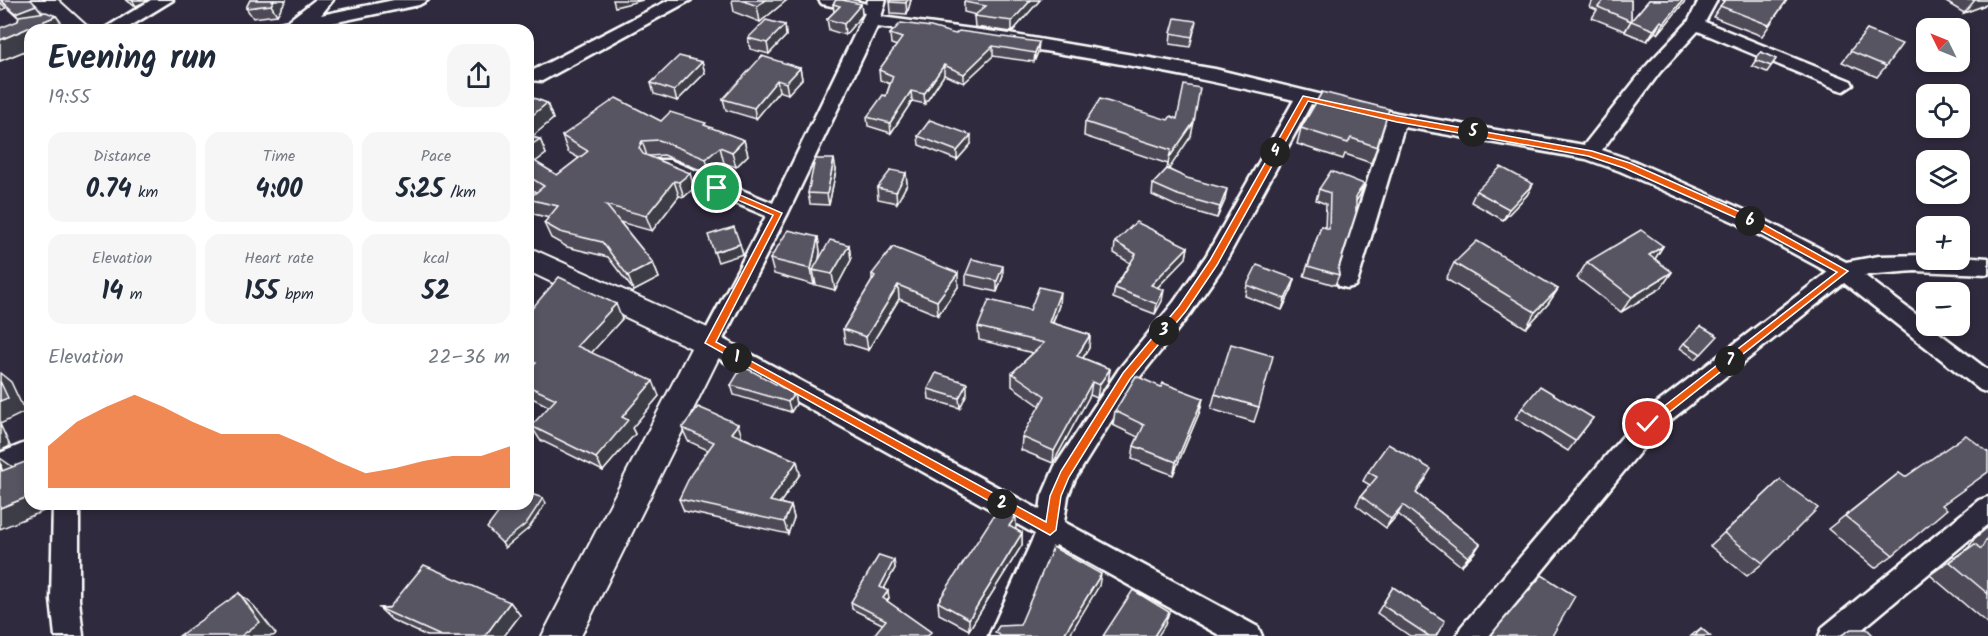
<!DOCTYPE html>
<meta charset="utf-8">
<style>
body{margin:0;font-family:Kalam,sans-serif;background:#f6f6f7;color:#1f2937;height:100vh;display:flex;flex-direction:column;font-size:22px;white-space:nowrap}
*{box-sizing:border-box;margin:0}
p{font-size:20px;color:#747a83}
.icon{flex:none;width:33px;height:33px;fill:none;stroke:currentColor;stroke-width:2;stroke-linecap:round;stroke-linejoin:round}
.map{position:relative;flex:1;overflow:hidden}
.sheet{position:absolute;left:24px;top:24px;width:510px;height:486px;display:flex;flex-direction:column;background:#fff;border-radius:18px;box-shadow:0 3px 9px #0003}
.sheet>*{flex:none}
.needle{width:39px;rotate:313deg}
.controls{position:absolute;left:1916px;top:18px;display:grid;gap:12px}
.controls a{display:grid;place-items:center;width:54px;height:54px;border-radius:12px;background:#fff;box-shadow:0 3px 9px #0003;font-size:30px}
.pin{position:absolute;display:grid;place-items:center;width:51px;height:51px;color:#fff;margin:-26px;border:3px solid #fff;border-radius:50%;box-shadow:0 2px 6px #0007}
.km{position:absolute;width:30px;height:30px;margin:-15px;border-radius:50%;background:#222;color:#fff;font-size:16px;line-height:30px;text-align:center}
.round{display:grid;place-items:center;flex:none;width:63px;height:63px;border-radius:18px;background:#f6f6f7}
.headline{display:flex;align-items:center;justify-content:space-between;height:102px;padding:0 24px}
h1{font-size:33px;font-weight:700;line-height:45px}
.metrics{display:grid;grid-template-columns:repeat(3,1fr);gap:9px;height:102px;padding:6px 24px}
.metrics div{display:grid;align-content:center;border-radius:15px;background:#f6f6f7;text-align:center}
.metrics b{font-size:26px;font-weight:700}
.metrics small{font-size:16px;font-weight:400}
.metrics p{font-size:16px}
.chart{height:168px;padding:12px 24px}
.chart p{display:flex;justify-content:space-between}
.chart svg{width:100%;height:108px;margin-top:6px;fill:#ea580c;opacity:.7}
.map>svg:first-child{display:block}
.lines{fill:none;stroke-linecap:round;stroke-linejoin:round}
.street-casing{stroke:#fff;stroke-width:5}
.secondary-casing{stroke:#fff;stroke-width:4}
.street{fill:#2f2a3d;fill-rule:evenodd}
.secondary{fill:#2f2a3d;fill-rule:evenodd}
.wall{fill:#4d4956;stroke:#fff;stroke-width:1.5}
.shaded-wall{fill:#3e3c46;stroke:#fff;stroke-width:1.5}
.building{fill:#595564;stroke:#fff;stroke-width:1.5}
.route{fill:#ea580c;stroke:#fff;stroke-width:1.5}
</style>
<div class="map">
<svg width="1988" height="636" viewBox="0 0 1988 636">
<rect width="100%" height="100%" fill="#2f2a3d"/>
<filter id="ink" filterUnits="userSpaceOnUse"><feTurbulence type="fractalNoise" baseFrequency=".0167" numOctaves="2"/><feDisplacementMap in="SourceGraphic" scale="12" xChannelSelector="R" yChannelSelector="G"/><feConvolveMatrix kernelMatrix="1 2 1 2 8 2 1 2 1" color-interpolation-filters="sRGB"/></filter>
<g filter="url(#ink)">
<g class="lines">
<defs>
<g id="street">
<polygon points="151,0 173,0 124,30 102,30"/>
<polygon points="315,0 333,0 321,15 394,0 428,0 419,5 298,30 263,30 266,26 288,21"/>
<polygon points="669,0 691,0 542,81 528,80 528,73"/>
<path d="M819 0H851L867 4 868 0H886L881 17 1003 33 1215 69 1397 113 1584 145 1648 64 1688 22 1699 0H1717L1705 22 1851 81 1853 85 1844 91 1837 89 1698 31 1660 72 1602 150 1634 161 1751 213 1846 262 1879 256 1926 255V260H1959V256L1988 258V274L1915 271 1864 275 1926 322V326H1930L1988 370V393L1980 390 1844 283 1657 431 1489 636H1457L1461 627 1639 417 1828 272 1737 223 1620 171 1586 159 1404 127 1358 280 1355 286 1347 288 1339 286 1336 280 1386 123 1311 104 1222 268 1190 314 1135 383 1075 479 1068 496 1064 522 1258 627 1262 636H1221L1056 545 1017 636H989L1035 534 702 349 699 343 766 216 656 170 653 165 656 160H670L773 203 865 13 822 4ZM877 27C1017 45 1157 67 1294 100L1206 256 1174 302 1119 369 1055 466 1042 496 1040 510 723 339 788 213Z"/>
<polygon points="30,441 30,463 0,475 0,453"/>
<polygon points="1988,497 1988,524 1854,636 1819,636 1823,627 1979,500"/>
<polygon points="53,504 79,504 79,600 83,636 55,636 51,600"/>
</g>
<g id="secondary">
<polygon points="31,0 58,0 91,30 64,30"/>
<polygon points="528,247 721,334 726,343 581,636 542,636 691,348 528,271"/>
</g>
</defs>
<!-- street casing -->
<use href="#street" class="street-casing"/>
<!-- secondary casing -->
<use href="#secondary" class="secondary-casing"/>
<!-- street -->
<use href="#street" class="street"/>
<!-- secondary -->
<use href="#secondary" class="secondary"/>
</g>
<!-- wall -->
<g class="wall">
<polygon points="1,0 56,16 67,30 30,30 30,49 0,61 19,18 10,10"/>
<polygon points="125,0 149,0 136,6"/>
<polygon points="250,0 286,0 277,15 253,18 246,8"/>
<polygon points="732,0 787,0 760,22 734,12"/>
<polygon points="890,0 911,0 907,14 891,13"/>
<polygon points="1040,0 1012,32 975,27 974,16 976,15 964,12 964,2"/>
<polygon points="1593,0 1631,0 1631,21 1625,31 1592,18 1597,10 1590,7"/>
<polygon points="1649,0 1686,0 1658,34 1655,32 1647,41 1625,32 1631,21"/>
<polygon points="1721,0 1787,0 1762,36 1713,17 1724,1"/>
<polygon points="1948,0 1988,0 1988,4 1964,13 1946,2"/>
<polygon points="833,4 861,4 862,15 845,35 829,30 827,19 834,12"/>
<polygon points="785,25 786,36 769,54 750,49 748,38"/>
<polygon points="1867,30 1886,66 1877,77 1842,62"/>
<polygon points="1194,31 1190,47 1170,44 1171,33"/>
<polygon points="890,34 955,34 1038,52 1034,62 993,56 964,83 944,75 925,104 912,101 891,133 868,126 867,117 886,96 890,84 880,80 879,70 897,46 891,44"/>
<polygon points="1761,52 1776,59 1767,72 1752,66"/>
<polygon points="702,62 705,73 677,101 654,94 651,83"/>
<polygon points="800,68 802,79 788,94 779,91 756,119 726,110 723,99"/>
<polygon points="1322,92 1377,147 1371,163 1345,154 1343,159 1297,144 1301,128"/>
<polygon points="528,96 547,103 553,119 531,137 540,139 546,154 535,162 557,175 579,158 568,152 562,136 661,121 706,126 744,140 748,155 736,167 724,163 710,174 664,155 648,156 694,188 684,197 679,196 652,231 620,222 653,263 659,278 634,291 608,257 567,247 551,238 544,223 549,218 534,214 528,201 528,198 536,192 528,187"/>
<polygon points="1085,122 1191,136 1168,169 1225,200 1217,218 1176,206 1152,195 1153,184 1167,169 1168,164 1084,136"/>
<polygon points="918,136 971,144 957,160 919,145"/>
<polygon points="836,170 829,205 810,204 808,193"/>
<polygon points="906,173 907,184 897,203 878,199 877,188"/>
<polygon points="1533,184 1527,195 1503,220 1471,202 1476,191"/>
<polygon points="1319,189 1360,195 1356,201 1338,269 1339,275 1335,285 1304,276 1321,226 1325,228 1326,204 1316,200"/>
<polygon points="818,237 820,252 819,260 849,245 851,260 835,290 816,285 815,280 814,285 774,274 770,259"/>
<polygon points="1115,242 1188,247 1186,258 1157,288 1162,301 1155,314 1113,298 1115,288 1130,263 1114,253"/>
<polygon points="1663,246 1655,259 1672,272 1661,288 1621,312 1577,278 1587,262"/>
<polygon points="1454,263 1558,289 1548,304 1526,328 1446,279"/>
<polygon points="872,274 958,287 938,315 899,299 868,350 845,343 843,329 872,281"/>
<polygon points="966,274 1003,276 997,292 966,285"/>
<polygon points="1295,279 1292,289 1282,310 1245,296 1247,285"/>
<polygon points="1059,305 1053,323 1090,335 1089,348 1083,358 1110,369 1108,382 1097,398 1090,395 1053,463 1021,450 1022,437 1040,406 1012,386 1012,373 1033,353 979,340 978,327 1030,310"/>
<polygon points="528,313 622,319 591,353 659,396 632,428 635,434 603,471 540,440 531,426 550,407 528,396"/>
<polygon points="1713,341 1696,359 1680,348 1684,343"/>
<polygon points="731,385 794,394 796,404 791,412 734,395"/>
<polygon points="1161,387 1203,398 1200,411 1173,475 1132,459 1134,446 1138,437 1113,425 1115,411"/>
<polygon points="928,389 967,393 960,408 929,399"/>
<polygon points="1215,394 1259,407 1254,422 1211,409"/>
<polygon points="1522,408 1593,418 1568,451 1515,418"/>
<polygon points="682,428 742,437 797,461 800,474 780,503 791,506 794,518 788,534 684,511 679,499 708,450 688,441"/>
<polygon points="1368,472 1426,479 1416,493 1480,544 1474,553 1461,566 1398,514 1386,528 1356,505 1361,496 1370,485 1363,481"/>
<polygon points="1899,473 1942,505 1893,555 1875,568 1828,529"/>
<polygon points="1780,480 1763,563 1747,576 1710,546"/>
<polygon points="1988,527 1988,624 1930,575 1969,547 1974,539"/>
<polygon points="1016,528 1015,529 1022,533 1022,545 969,630 939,614 938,602"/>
<polygon points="894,560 895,568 884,589 889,598 887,601 931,632 882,624 852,609 851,602"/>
<polygon points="1393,587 1436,636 1410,636 1377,613"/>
<polygon points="510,602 520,615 504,636 427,636 392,620 379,608"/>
<polygon points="1701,628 1710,636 1691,636"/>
</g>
<!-- shaded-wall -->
<g class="shaded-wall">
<polygon points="132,0 149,0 136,6"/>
<polygon points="274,0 286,0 277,15 271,5"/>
<polygon points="613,0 643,0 615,7"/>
<polygon points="765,0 787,0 760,22 757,6"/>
<polygon points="907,0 911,0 907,14 906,3"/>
<polygon points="1031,0 1040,0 1012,32 1012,21"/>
<polygon points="1683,0 1686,0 1658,34 1664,23"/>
<polygon points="1975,0 1988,0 1988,4 1964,13"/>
<polygon points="0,2 6,8 0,11"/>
<polygon points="861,4 862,15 845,35 844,24"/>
<polygon points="36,5 45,16 24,23 15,13"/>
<polygon points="56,16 67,30 30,30 30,49 0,61 0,40"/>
<polygon points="1661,21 1655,32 1647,41 1654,30"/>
<polygon points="785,25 786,36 769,54 767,43"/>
<polygon points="1039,42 1038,52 1034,62 1035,53"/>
<polygon points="993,46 993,56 964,83 964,74"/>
<polygon points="702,62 705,73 677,101 674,91"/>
<polygon points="944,65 944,75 925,104 924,94"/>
<polygon points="800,68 802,79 788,94 786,83"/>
<polygon points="777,80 779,91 756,119 754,108"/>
<polygon points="911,91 912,101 891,133 890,123"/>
<polygon points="547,103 553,119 528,140 528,119"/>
<polygon points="1194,122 1191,136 1167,172 1169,158"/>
<polygon points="971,135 971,144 957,160 957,151"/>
<polygon points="540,139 546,154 528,167 528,147"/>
<polygon points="744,140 748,155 736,167 732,152"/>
<polygon points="642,141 647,156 644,163 639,148"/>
<polygon points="720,147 724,163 710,174 706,159"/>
<polygon points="834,159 836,170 829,205 827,194"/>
<polygon points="690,173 694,188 684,197 679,182"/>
<polygon points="906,173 907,184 897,203 896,192"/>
<polygon points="674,181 679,196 652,231 646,216"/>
<polygon points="1364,184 1360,195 1352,207 1356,196"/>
<polygon points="1533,184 1527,195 1503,220 1509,209"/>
<polygon points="1227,189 1225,200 1217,218 1220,207"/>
<polygon points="818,237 820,252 817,271 813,270 815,280 814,285 811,269"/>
<polygon points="740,244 743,254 718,262 714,252"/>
<polygon points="849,245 851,260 835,290 832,274"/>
<polygon points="1663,246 1653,262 1649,255"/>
<polygon points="1188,247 1186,258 1149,296 1151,285"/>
<polygon points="653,263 659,278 634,291 628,276"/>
<polygon points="1003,266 1003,276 997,292 997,281"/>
<polygon points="1672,272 1661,288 1621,312 1632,297"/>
<polygon points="958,273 958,287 938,315 937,301"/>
<polygon points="1295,279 1292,289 1282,310 1285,299"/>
<polygon points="898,285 899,299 868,350 866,337"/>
<polygon points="1558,289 1548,304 1526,328 1535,312"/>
<polygon points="1164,290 1162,301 1155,314 1157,304"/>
<polygon points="1060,292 1059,305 1048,335 1049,322"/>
<polygon points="616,304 622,319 584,361 577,346"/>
<polygon points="1090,335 1089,348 1076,369 1077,356"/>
<polygon points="1110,369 1108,382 1097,398 1099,385"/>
<polygon points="0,373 11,382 25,412 0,424 10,446 0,451"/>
<polygon points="653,381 659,396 632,428 635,434 603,471 596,458 622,417"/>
<polygon points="1092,382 1090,395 1053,463 1054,451"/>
<polygon points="967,383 967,393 960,408 959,398"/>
<polygon points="794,394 796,404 791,412 788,402"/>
<polygon points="1203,398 1200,411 1173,475 1176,462"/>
<polygon points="738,424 742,437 735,446 731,433"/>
<polygon points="0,458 17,470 2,471"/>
<polygon points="797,461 800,474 773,513 770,501"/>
<polygon points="30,496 30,504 51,504 51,508 0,529 0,508"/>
<polygon points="543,498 546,503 529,528 505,548 502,543"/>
<polygon points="1403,505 1398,514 1386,528 1391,519"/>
<polygon points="791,506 794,518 788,534 784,522"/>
<polygon points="1016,516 1016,528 1008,538 1009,526"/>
<polygon points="1022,533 1022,545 969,630 969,619"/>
<polygon points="1480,544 1474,553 1461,566 1468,557"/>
<polygon points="894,560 895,568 881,594 880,587"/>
<polygon points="1101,574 1099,586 1069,636 1063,636"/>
<polygon points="888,591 889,598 884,605 883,598"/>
<polygon points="239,593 254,606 276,634 273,636 241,636"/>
<polygon points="510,602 520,615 504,636 485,636"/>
<polygon points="1169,612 1165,625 1158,636 1154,636"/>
</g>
<!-- building -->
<g class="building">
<polygon points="1,0 31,0 36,5 15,13"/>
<polygon points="250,0 274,0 271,5 246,8"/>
<polygon points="741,0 765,0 757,6"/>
<polygon points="836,0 842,0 861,4 844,24 827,19 840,6 833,4"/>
<polygon points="890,0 907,0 906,3 890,2"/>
<polygon points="965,0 1031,0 1012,21 974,16 986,6 964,2"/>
<polygon points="1604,0 1631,0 1631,21 1598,7"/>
<polygon points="1649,0 1683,0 1664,23 1661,21 1654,30 1631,21"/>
<polygon points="1725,0 1787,0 1769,25 1720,6"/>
<polygon points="46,12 56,16 0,40 0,28 18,21 19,16"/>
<polygon points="1175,18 1196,21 1192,37 1171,33"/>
<polygon points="766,20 785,25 767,43 748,38"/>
<polygon points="901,23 931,27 955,34 959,31 1039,42 1035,53 993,46 964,74 944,65 924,94 911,91 890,123 867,117 883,95 886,96 893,76 879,70 902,38 890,34"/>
<polygon points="1867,30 1902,44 1886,66 1850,51"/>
<polygon points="1761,52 1776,59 1771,66 1755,60"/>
<polygon points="679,56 702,62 674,91 651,83"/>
<polygon points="762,56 800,68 786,83 777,80 754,108 723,99"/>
<polygon points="1184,85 1200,88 1194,122 1169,158 1171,150 1085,122 1100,99 1168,120 1171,116 1177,119"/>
<polygon points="1322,92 1389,109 1377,147 1351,138 1348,143 1301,128"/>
<polygon points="528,96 547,103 528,119"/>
<polygon points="616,98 661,121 670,112 706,123 704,125 744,140 732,152 720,147 706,159 659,140 642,141 639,148 643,154 690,173 679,182 674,181 646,216 606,205 653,263 628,276 602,242 560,232 544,223 558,206 528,199 544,186 528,176 528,157 557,175 588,151 562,136"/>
<polygon points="930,120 971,135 957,151 918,136"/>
<polygon points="528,137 540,139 528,147"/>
<polygon points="815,159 834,159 827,194 808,193"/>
<polygon points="1501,167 1533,184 1509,209 1476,191"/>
<polygon points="1167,169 1187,178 1227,189 1220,207 1178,195 1153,184"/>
<polygon points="891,170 906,173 896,192 877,188"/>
<polygon points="1331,171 1364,184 1356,196 1356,213 1338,269 1339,275 1308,266 1321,226 1329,229 1330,193 1319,189"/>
<polygon points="1136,222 1188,247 1151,285 1164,290 1157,304 1115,288 1136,254 1115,242"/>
<polygon points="734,227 740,244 714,252 708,235"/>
<polygon points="788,230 818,237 811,269 770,259"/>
<polygon points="1641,230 1663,246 1649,255 1672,272 1632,297 1587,262"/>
<polygon points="830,240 849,245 832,274 813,270"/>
<polygon points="1477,241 1558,289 1535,312 1454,263"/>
<polygon points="893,247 958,273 937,301 898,285 866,337 843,329 875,276 872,274"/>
<polygon points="972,259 1003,266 997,281 966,274"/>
<polygon points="1257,265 1295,279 1285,299 1247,285"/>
<polygon points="559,277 616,304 577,346 653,381 622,417 628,420 596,458 531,426 556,399 528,386 528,371 536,363 528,360 528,313"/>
<polygon points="1039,287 1060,292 1049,322 1090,335 1077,356 1110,369 1099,385 1092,382 1054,451 1022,437 1045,396 1012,373 1044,343 978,327 989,300 1030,310"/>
<polygon points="1701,326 1718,336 1701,354 1684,343"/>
<polygon points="1231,344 1273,356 1259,407 1215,394"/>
<polygon points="742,367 750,370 794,394 788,402 731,385"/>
<polygon points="936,373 967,383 959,398 928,389"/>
<polygon points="1136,376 1161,387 1163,383 1203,398 1176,462 1134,446 1144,425 1115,411"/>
<polygon points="0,381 8,398 0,401"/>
<polygon points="1540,386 1593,418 1575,441 1522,408"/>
<polygon points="698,407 738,424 731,433 797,461 770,501 791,506 784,522 679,499 691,474 714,442 682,428"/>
<polygon points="1966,435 1988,452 1988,472 1942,505 1947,509 1893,555 1845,516 1899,473 1905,477"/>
<polygon points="1388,444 1431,469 1416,493 1480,544 1468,557 1403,505 1391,519 1361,496 1377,477 1368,472"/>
<polygon points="30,460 30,496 0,508 0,462 2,471"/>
<polygon points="1780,480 1818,508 1763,563 1724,533"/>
<polygon points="528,493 543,498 526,524 502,543 487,528 505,504 528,504"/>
<polygon points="1000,506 1016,516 1009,526 1022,533 969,619 938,602"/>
<polygon points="1988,536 1988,594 1950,562 1975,544 1981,549"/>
<polygon points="1053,547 1101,574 1063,636 1001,636 995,632 999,626 1020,625"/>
<polygon points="879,555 894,560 880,587 888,591 883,598 931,632 928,636 873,636 886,620 851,602"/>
<polygon points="424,565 510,602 485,636 441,636 379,608 389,608"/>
<polygon points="1542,575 1575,596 1552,636 1491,636 1496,629"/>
<polygon points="1393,587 1445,621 1436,636 1429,636 1382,605"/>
<polygon points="1133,590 1169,612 1154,636 1103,636"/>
<polygon points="239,593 260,622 241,636 179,636"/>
<polygon points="1701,628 1710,636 1695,636"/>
<polygon points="1851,629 1867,629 1874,636 1840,636"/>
</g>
</g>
<!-- route -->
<polygon class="route" points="1303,96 1397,116 1592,151 1630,163 1747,215 1848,271 1648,429 1645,427 1645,421 1837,272 1741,220 1624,168 1588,156 1397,122 1308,101 1217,265 1186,311 1130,379 1069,477 1061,496 1056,530 1050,535 705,343 773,215 714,190 714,185 717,185 782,213 716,342 1046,522 1050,496 1061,471 1123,373 1179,306 1210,260"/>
</svg>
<div class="controls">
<a><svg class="needle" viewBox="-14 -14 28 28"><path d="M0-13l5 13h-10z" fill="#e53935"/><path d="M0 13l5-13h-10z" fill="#747a83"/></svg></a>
<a><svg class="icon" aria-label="locate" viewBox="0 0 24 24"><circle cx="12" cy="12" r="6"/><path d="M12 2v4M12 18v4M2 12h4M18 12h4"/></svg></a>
<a><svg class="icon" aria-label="layers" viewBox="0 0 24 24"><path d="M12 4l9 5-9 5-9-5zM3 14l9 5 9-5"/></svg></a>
<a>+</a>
<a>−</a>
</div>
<div class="pin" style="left:717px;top:188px;background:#1e9e55"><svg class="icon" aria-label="arrive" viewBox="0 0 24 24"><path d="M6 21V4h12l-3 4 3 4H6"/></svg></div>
<div class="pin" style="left:1648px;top:424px;background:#d93025"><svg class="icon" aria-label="check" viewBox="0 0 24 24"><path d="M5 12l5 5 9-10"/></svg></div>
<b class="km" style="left:737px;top:358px">1</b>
<b class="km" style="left:1002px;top:504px">2</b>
<b class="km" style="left:1164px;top:331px">3</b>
<b class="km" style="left:1275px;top:152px">4</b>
<b class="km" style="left:1473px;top:132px">5</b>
<b class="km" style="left:1750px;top:221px">6</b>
<b class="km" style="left:1730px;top:361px">7</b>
<section class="sheet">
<div class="headline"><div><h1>Evening run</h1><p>19:55</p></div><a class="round"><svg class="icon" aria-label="share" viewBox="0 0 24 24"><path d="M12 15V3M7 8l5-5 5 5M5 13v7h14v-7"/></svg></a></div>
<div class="metrics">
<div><p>Distance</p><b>0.74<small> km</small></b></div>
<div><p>Time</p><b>4:00</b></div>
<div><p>Pace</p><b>5:25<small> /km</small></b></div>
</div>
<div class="metrics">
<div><p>Elevation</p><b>14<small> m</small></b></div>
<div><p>Heart rate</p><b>155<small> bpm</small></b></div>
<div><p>kcal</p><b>52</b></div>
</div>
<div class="chart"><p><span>Elevation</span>22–36 m</p>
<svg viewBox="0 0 160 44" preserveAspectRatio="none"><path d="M0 44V27L10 17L20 11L30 6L40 11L50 17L60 22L70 22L80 22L90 27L100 33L110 38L120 36L130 33L140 31L150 31L160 27V44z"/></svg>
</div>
</section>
</div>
